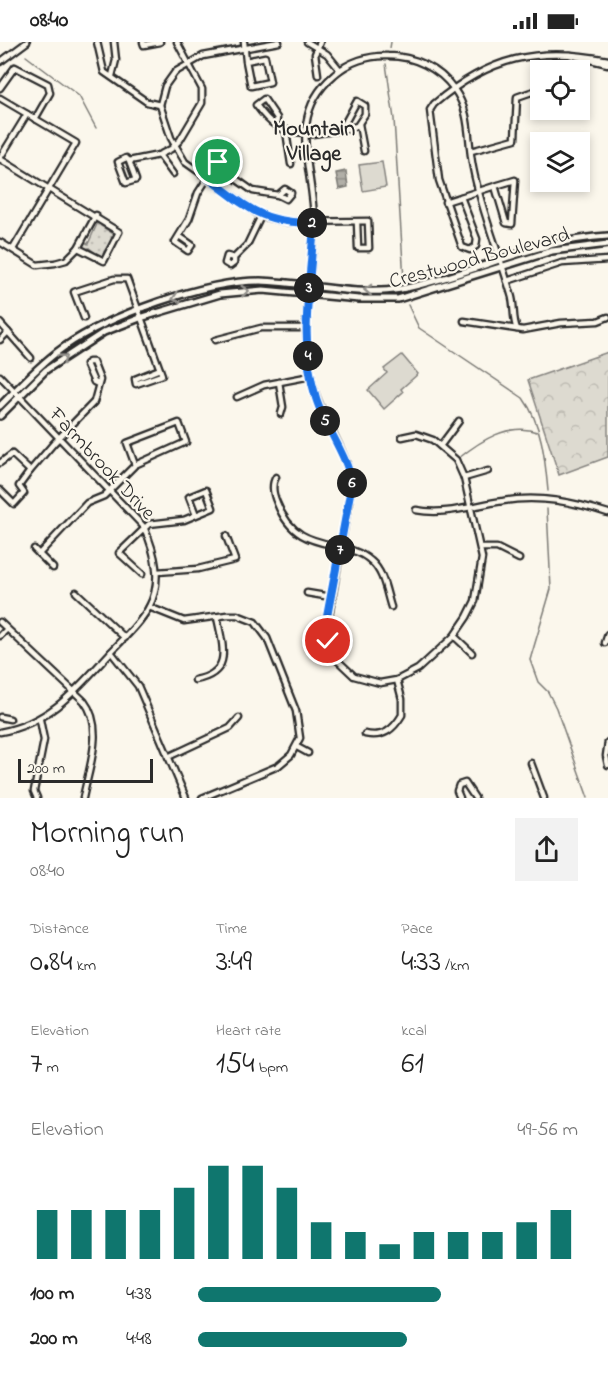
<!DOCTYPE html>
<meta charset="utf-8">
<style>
body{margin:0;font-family:"Indie Flower",sans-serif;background:#f2f2f2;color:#222;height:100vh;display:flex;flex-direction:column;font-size:22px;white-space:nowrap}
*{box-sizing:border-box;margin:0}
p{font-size:20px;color:#767676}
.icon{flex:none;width:33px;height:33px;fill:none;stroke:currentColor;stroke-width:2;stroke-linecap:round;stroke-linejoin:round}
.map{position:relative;height:756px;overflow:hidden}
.details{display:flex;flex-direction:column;background:#fff;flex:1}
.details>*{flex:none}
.fabs{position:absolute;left:530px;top:18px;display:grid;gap:12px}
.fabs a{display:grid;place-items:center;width:60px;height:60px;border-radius:0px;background:#fff;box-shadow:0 3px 9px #0003;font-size:30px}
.scale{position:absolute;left:18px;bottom:15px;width:135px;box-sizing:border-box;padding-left:6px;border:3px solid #2b2b2b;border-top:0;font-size:16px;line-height:21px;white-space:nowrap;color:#2b2b2b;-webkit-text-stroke:4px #fbf7ec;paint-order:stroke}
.pin{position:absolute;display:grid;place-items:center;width:51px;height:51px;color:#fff;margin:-26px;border:3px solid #fff;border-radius:50%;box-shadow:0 2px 6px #0007}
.km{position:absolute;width:30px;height:30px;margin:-15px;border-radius:50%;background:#222;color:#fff;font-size:16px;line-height:30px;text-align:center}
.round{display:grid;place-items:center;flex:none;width:63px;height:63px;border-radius:0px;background:#f2f2f2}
.head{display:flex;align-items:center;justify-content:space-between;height:102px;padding:0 30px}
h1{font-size:33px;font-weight:600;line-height:45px}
.stats{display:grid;grid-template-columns:repeat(3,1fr);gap:9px;height:102px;padding:6px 30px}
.stats div{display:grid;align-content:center}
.stats b{font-size:30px;font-weight:600}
.stats small{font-size:16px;font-weight:400}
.stats p{font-size:16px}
.chart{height:168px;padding:12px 30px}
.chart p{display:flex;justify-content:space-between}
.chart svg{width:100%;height:108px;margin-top:6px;stroke:#0f766e;stroke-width:6}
ul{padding:0 30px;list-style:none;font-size:20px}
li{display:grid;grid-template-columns:96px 72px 1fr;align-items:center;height:45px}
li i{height:15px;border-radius:8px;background:#0f766e}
.status{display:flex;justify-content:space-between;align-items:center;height:42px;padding:0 30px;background:#fff;direction:ltr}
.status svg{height:16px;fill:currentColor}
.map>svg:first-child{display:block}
.forest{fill:url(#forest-crowns);stroke:#84827e;stroke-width:1.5}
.park{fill:url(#park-dots);stroke:#84827e;stroke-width:1.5}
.pitch{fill:#dddad0;stroke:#84827e;stroke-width:1.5}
.water{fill:url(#water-rules);stroke:#7b7a75;stroke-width:1.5}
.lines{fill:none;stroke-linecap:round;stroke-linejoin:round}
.stream{stroke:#7b7a75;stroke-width:1.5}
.minor-casing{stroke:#2b2b2b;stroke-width:9}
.major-casing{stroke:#2b2b2b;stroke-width:10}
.minor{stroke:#fbf7ec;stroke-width:4.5}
.major{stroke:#fbf7ec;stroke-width:5}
.oneway{stroke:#93918c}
.route-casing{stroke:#fff;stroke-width:12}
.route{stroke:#1a73e8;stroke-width:8}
.labels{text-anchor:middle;stroke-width:4.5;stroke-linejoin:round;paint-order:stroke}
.street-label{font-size:21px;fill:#2b2b2b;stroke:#fbf7ec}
.neighbourhood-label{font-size:22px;font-weight:bold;fill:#2b2b2b;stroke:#fbf7ec}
</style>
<div class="status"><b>08:40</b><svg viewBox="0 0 49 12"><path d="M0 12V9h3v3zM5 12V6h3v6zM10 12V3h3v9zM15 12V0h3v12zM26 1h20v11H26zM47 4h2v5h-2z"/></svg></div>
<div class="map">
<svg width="608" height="756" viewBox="0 0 608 756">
<defs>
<pattern id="forest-crowns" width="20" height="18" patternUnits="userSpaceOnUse" patternTransform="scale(1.5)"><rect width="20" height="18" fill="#dddad0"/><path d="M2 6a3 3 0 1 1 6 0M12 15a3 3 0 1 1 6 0" fill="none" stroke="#bebbb3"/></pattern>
<pattern id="park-dots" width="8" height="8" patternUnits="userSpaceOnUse" patternTransform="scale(1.5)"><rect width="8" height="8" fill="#dddad0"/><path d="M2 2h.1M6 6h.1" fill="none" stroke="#bebbb3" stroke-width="1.8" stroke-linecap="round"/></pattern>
<pattern id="water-rules" width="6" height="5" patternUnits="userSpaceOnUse" patternTransform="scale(1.5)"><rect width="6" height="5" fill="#b1afa7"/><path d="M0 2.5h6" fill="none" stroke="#908f88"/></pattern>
</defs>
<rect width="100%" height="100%" fill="#fbf7ec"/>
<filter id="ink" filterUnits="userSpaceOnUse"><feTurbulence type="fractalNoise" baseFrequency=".0167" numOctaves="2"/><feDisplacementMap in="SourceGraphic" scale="12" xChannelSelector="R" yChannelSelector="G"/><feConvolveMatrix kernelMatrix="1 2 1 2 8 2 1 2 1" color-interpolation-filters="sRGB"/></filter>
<g filter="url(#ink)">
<!-- forest -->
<polygon class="forest" points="608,310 608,415 559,433 528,338"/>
<!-- park -->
<polygon class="park" points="98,180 103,181 101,184 112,191 114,188 117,191 103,211 105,212 102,216 89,206 85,208 83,203 85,200 88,202"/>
<!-- pitch -->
<g class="pitch">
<polygon points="382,120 386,145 363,149 359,123"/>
<polygon points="402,313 418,332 401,347 403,350 384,367 368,348 387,331 384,327"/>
</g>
<!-- water -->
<polygon class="water" points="346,129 348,145 339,147 336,131"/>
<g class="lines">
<!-- stream -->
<g class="stream">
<polyline points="390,6 391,0"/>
<polyline points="26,14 79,54 96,86"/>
<polyline points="386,22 394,77 404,238"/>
<path d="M408 263 419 286 523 356C542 382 545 417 548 449"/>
<path d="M459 416C480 399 509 380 537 390"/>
<polyline points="547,467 551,547 530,618 538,640 548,650 556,666 588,756"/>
</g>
<defs>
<g id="minor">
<polyline points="97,0 104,30 147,60 160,63"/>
<polyline points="143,0 144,3 160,0"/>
<polyline points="244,0 246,19 265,15 270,40 251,44 246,19"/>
<polyline points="279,0 203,14 175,30 165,44 160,63 171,96 185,120 261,174 288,180 368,179 369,206 358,206 357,180"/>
<polyline points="307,0 327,12 340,28"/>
<polyline points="570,13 608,22"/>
<polyline points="0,20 27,0"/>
<polyline points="318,33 315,12 320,0"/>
<polyline points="112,34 116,18 114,0"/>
<polyline points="0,46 15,25 48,42 50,51 35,77"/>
<polyline points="0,56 76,101 13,207"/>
<polygon points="357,59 365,64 365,72 357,84 341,88"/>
<polyline points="359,82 364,109"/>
<path d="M276 83 277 76 264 57 256 63C271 84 279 89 305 91"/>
<polyline points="286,89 291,122"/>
<polyline points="305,93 341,88"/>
<polyline points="471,109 515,97 517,55 540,47"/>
<polyline points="159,113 173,132"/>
<polyline points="0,116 27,72"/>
<polyline points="0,117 119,190 104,219 78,206"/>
<polyline points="129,119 126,116 118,120 126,141 136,138 129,119 159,113 171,107 180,98 202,61 202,47 177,0"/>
<polyline points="216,123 253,149 278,153 286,157 291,151 285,147 278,153"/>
<path d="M461 155 477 197 476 204 470 208 462 205 439 138 430 68 434 62C489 15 538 4 608 18"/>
<polyline points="445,160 495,144 506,181 512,182 515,138 495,144"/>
<polyline points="179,194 192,203 188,209 175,200 189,177 198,151 218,120 211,117 212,111 220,112 218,120"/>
<polyline points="0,200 37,223 55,221 66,218 78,206 96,173"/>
<polyline points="234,216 227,214 225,221 230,224 234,221 234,216 247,203 261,174"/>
<polyline points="507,239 562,221 608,218"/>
<polyline points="84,276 74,250 114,237 127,237 162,333 136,342 135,337 160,327"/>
<polyline points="464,279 523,288 561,281 598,279 608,275"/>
<polyline points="0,281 31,316"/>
<polyline points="0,298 8,290"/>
<polyline points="215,298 261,286 306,286"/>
<path d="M0 334 144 485C155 510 163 539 149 565 140 582 123 597 110 611 77 647 50 681 0 690"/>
<polyline points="279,340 283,365 281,372"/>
<polyline points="237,355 264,343 311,334"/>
<path d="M402 395 416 392 433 398 456 418 464 436 482 516 475 559 467 575 454 594 418 627 397 638 380 641 354 634 335 616 326 592 352 441C345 404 319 373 311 336 300 285 312 234 314 182 315 128 284 76 334 33 348 20 369 13 388 14 414 14 439 26 454 47 472 72 467 98 473 126 481 168 499 210 511 252 515 263 512 276 517 287"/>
<polyline points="441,403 459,379"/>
<polyline points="0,421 12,412 30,429 19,444 24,451 14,462 0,448"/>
<polyline points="30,429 54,401 94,360 100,338 93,320 89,320 86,322 94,340 98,342"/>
<path d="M276 435C271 443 273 452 277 461 298 515 342 493 371 519 384 530 386 550 391 565"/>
<polyline points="464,436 488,429"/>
<path d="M416 468C446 474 473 463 503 459 540 453 574 460 608 471"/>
<polyline points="481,506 497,506 519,517"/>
<polyline points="34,507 53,526"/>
<polyline points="39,512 87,461 104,454 135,423 186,400 179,381 127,401 135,423"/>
<polyline points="157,530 198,527 235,518 226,494"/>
<polyline points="142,532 119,511 149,482 184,478 213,466 206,448 189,455 196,473"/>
<polyline points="76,550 125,596"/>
<polyline points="307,551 331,555"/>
<polyline points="149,565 184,579 227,573 237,573 255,580 267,596 296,669 300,696 291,713 278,724 202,756"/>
<path d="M0 580 84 659C105 686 89 725 83 756"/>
<polyline points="0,594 7,587"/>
<polyline points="454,594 472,611"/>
<polyline points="605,601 608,592"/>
<polyline points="111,610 138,644 186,756"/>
<path d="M195 638C233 631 223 605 217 575"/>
<polyline points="0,675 10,677"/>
<path d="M365 692C383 696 393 688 402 673V657L397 638"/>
<polyline points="608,700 606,714 608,723"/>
<polyline points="297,705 308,711"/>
<polyline points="168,715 230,686 239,676"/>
<polyline points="531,721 544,756"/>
<polyline points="37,756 34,749 44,698 40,678"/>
<polyline points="460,756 457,749 459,743 465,741 475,756"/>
</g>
<g id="major">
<path d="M0 364C21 343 40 322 64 305 110 273 204 239 260 239 307 240 355 255 401 247 473 233 533 198 608 194"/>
<polyline points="0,374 46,328 104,290 140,276 220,252 263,248 359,257 398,257 552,209 608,202"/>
</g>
</defs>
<!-- minor casing -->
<use href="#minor" class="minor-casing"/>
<!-- major casing -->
<use href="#major" class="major-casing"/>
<!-- minor -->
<use href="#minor" class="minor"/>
<!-- major -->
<use href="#major" class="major"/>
</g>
<!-- one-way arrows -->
<defs><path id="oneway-chevron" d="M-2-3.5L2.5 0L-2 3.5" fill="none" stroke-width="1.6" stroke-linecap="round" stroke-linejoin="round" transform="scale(1.5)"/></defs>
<g class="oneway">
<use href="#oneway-chevron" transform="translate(368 248) rotate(-178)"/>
<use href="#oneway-chevron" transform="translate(245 249) rotate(-4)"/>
<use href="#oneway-chevron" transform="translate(176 256) rotate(163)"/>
<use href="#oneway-chevron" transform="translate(63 316) rotate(-36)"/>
</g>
</g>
<g class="lines" filter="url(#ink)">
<defs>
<path id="route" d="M218 120 208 136C249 166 260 181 314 181 311 239 298 299 316 356 325 385 346 411 352 441L326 580 328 599"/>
</defs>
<!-- route casing -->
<use href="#route" class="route-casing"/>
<!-- route -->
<use href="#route" class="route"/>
</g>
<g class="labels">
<!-- street labels -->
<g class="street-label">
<text transform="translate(479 215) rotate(-15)" y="7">Crestwood Boulevard</text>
<text transform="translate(103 421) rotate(47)" y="7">Farmbrook Drive</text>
</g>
<!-- neighbourhood labels -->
<g class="neighbourhood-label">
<text x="314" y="93">Mountain<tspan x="314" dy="25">Village</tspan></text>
</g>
</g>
</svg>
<div class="fabs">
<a><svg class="icon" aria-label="locate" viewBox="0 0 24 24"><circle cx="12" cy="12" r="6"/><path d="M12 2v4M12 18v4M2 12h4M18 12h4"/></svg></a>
<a><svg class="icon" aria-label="layers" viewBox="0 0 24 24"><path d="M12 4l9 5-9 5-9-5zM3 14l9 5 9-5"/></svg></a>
</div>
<div class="scale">200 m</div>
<div class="pin" style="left:218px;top:120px;background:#1e9e55"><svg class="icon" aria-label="arrive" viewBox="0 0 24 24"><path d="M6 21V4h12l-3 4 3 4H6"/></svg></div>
<div class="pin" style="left:328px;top:599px;background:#d93025"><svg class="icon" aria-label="check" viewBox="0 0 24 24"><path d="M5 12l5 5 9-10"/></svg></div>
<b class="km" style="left:312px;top:181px">2</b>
<b class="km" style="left:309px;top:246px">3</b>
<b class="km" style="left:308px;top:314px">4</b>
<b class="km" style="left:325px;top:379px">5</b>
<b class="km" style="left:352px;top:441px">6</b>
<b class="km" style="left:340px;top:508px">7</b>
</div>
<section class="details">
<div class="head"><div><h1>Morning run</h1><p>08:40</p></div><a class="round"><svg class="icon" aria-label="share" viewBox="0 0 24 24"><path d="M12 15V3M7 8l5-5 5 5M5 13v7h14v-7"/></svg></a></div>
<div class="stats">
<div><p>Distance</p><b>0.84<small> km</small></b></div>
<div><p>Time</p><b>3:49</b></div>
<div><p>Pace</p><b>4:33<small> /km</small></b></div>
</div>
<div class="stats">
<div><p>Elevation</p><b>7<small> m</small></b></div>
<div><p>Heart rate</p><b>154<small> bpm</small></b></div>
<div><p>kcal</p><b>61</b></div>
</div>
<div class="chart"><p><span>Elevation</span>49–56 m</p>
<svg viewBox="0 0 160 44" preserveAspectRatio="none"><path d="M5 44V24M15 44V24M25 44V24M35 44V24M45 44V15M55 44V6M65 44V6M75 44V15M85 44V29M95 44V33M105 44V38M115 44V33M125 44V33M135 44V33M145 44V29M155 44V24"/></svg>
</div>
<ul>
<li><b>100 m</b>4:38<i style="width:64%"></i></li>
<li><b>200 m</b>4:48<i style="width:55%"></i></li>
</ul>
</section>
